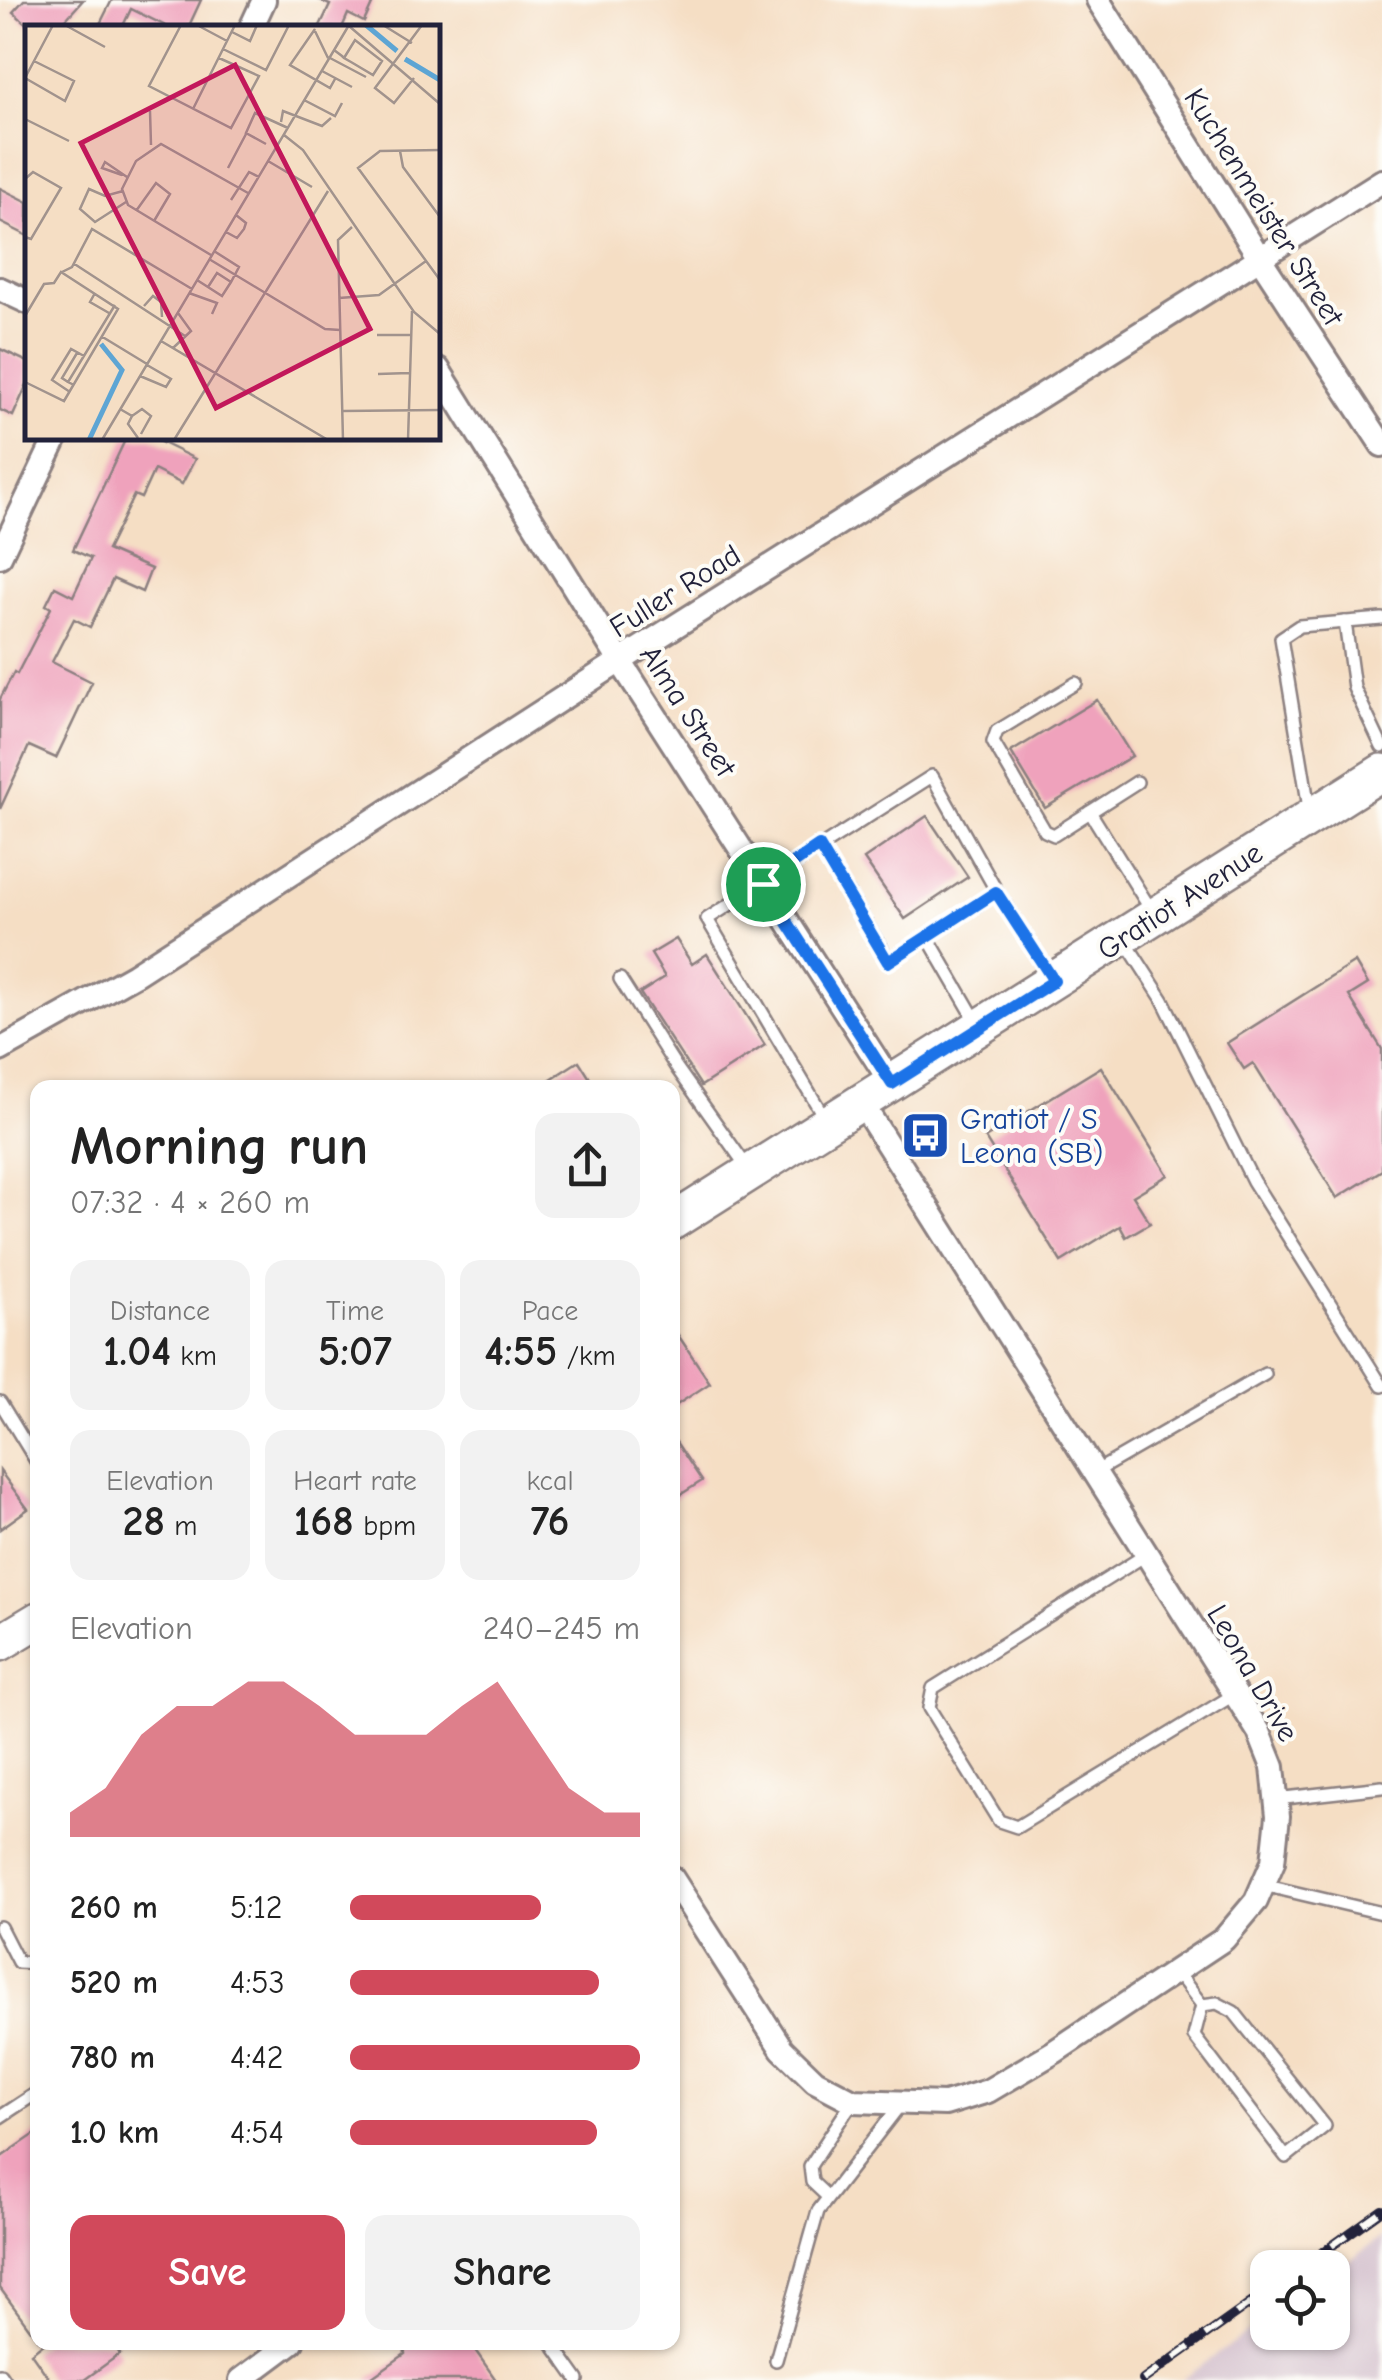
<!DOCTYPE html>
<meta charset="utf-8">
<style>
body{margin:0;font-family:"Comic Neue",sans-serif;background:#f2f2f2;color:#222;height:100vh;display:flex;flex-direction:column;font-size:38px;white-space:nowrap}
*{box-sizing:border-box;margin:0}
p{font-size:32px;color:#767676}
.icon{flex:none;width:55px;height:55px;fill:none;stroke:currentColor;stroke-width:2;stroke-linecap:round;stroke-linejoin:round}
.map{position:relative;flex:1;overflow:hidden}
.side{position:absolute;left:30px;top:1080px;width:650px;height:1270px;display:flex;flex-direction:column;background:#fff;border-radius:20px;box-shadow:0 2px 8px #0004}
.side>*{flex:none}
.tools{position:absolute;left:1250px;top:2250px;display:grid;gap:20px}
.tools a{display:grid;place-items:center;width:100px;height:100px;border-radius:20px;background:#fff;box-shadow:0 2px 8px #0004;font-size:50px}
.pin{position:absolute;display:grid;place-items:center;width:85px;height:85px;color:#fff;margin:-42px;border:5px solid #fff;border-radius:50%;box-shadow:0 2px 10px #0007}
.round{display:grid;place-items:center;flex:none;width:105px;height:105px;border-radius:20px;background:#f2f2f2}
.head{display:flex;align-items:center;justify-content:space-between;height:170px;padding:0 40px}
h1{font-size:55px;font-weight:800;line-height:75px}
.figures{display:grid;grid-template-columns:repeat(3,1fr);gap:15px;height:170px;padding:10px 40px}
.figures div{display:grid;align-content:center;border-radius:20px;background:#f2f2f2;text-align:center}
.figures b{font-size:42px;font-weight:800}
.figures small{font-size:28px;font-weight:400}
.figures p{font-size:28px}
.chart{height:280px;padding:20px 40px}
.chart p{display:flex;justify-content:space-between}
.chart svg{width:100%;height:180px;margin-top:10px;fill:#d1495b;opacity:.7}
.primary-button{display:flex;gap:20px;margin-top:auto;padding:20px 40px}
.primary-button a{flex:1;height:115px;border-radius:20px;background:#d1495b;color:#fff;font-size:40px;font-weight:800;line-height:115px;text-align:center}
.primary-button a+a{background:#f2f2f2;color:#222}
ul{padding:0 40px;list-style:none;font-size:32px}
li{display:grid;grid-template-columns:160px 120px 1fr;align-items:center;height:75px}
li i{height:25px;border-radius:12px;background:#d1495b}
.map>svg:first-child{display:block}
.industrial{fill:#d1bdcb}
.building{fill:#efa2bc}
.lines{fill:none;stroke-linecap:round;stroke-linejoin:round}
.lane-casing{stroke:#8c8080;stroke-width:16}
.street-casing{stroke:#8c8080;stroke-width:28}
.primary-casing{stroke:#8c8080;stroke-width:40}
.lane{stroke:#fff;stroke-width:11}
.street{stroke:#fff;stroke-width:22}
.primary{stroke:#fff;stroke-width:35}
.rail-casing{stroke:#22223b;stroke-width:10}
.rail{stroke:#fdfcf7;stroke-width:6;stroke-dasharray:19;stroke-linecap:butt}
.route-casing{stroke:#fff;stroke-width:20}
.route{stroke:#1a73e8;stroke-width:12}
.labels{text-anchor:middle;stroke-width:8;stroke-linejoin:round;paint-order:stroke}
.street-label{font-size:30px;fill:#22223b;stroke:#fdfcf7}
.transit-label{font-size:30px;fill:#164399;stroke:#fdfcf7;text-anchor:start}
.inset-river{fill:none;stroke:#5da5d4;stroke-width:5}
.inset-road{fill:none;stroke:#a1938d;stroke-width:2.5}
.view{fill:#c2185b;fill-opacity:0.15;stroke:#c2185b;stroke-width:5}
.inset-edge{fill:none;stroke:#22223b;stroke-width:5}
</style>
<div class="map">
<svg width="1382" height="2380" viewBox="0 0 1382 2380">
<rect width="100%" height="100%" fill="#fdfcf7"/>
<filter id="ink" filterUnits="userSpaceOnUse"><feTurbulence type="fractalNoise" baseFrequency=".01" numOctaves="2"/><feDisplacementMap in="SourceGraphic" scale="20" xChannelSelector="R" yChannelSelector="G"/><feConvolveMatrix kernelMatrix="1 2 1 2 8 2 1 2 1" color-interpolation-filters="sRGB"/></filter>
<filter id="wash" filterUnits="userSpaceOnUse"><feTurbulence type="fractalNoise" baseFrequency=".0048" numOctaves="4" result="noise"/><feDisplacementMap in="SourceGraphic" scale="40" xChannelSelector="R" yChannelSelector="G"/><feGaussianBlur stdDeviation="2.25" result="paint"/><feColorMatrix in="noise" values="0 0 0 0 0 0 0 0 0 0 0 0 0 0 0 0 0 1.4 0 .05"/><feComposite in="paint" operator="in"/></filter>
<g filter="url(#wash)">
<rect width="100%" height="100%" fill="#f5dec4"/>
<!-- industrial -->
<polygon class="industrial" points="1382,2237 1382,2380 1182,2380 1267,2319 1268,2332 1332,2332 1333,2272"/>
<g id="blocks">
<!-- building -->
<g class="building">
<polygon points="24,0 83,0 58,28 31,28 13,12"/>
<polygon points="112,0 201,0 188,28 170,28 131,9 122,28 98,28"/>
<polygon points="319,0 374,0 364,22 348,14 342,28 319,28 330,5"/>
<polygon points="0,188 28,202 28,236 0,222"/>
<polygon points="0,349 28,362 28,382 13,416 0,410"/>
<polygon points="126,438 152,438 195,459 182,484 154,470 141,498 134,495 107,550 151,569 142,592 113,579 90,627 74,619 52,662 92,682 56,758 29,746 0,809 0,699 14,672 17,674 51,608 46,605 55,587 73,596 91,558 73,550"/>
<polygon points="1097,700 1132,756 1045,808 1011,752"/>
<polygon points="927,816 968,877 905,919 864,859"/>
<polygon points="676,939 692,964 707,954 765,1045 701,1086 640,993 665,977 651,954"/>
<polygon points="1355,962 1368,984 1349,996 1382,1049 1382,1170 1337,1198 1253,1063 1244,1069 1227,1043"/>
<polygon points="579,1061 596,1088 537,1088"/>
<polygon points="1101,1067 1168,1175 1133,1196 1150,1223 1126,1237 1120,1226 1061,1262 985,1138"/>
<polygon points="672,1326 710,1383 672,1408"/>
<polygon points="672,1436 702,1481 672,1500"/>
<polygon points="0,1471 28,1509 0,1529"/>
<polygon points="38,2132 38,2340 0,2288 0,2158"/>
<polygon points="45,2342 112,2342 120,2354 84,2380 50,2380 31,2353"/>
<polygon points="404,2342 475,2342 475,2350 496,2380 368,2380 405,2354"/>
</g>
</g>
</g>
<g filter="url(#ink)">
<use href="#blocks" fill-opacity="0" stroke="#8c8080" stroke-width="2.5"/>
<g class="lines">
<defs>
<g id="lane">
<polyline points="1345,622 1354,688 1382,747"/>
<polyline points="1076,683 997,731 993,742 1045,831 1054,835 1090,812 1153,913"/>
<polyline points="1090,812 1137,782"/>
<polyline points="1310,814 1281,638 1299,626 1382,619"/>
<polyline points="819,846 889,961 997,892"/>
<polyline points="927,936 978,1024"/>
<polyline points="1125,941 1163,1000 1253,1181 1382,1386"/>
<polyline points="620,979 676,1067 749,1170"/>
<polyline points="827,1122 707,919 932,776 997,892 1052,978"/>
<polyline points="0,1402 38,1464"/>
<polyline points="1095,1472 1265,1374"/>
<polyline points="1147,1554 933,1688 929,1708 999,1821 1017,1827 1235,1694"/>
<polyline points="1276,1799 1382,1787"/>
<polyline points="1263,1885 1382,1913"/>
<polyline points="0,1927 18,1962 38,1963"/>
<polyline points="1176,1971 1202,2005 1194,2036 1286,2157 1325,2126 1234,2012 1217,2003 1202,2005"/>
<polyline points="0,2117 38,2092"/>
<polyline points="828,2197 812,2182 810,2166 853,2101"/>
<polyline points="551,2342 578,2380"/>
<polyline points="776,2360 818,2211 900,2105"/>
<polyline points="0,2374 4,2380"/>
</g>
<g id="street">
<polyline points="1098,0 1259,257 1382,445"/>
<polyline points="251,28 264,0"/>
<polyline points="0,289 28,302"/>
<polyline points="438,369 620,661 892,1084"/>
<polyline points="0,556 56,438"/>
<polyline points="0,1050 134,975 620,661 1382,181"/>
<polyline points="672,1878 782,2049 815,2081 853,2101 945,2104 988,2091 1054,2052 1224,1939 1256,1901 1273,1862 1278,1816 1273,1767 1259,1732 862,1104"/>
<polyline points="241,2380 292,2342"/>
</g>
<g id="primary">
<polyline points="672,1222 1382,772"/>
<polyline points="0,1643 38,1620"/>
</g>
</defs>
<!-- lane casing -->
<use href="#lane" class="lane-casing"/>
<!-- street casing -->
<use href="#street" class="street-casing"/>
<!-- primary casing -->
<use href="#primary" class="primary-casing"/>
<!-- lane -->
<use href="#lane" class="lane"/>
<!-- street -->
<use href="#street" class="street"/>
<!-- primary -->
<use href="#primary" class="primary"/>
<defs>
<g id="rail">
<polyline points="1301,2268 1382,2210"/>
<polyline points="1143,2380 1268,2291"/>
</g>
</defs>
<!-- rail casing -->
<use href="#rail" class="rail-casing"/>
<!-- rail -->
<use href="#rail" class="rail"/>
</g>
</g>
<g class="lines" filter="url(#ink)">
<defs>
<polygon id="route" points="819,846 888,962 996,892 1054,981 892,1084 763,884"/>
</defs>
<!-- route casing -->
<use href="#route" class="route-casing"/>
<!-- route -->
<use href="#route" class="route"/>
</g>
<!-- icons -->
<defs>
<symbol id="bus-square" viewBox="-11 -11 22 22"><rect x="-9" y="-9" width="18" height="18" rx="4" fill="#1a4fb4" stroke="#fdfcf7"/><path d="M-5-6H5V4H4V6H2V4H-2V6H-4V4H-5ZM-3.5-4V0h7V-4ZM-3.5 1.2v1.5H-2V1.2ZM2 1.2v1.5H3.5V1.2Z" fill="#fff"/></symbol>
</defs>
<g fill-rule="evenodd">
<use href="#bus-square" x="898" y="1108" width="55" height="55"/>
</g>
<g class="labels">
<!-- street labels -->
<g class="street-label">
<text transform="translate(1264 207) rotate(58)" y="10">Kuchenmeister Street</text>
<text transform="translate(675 591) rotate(-32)" y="10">Fuller Road</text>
<text transform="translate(688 711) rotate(57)" y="10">Alma Street</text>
<text transform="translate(1180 901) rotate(-33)" y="10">Gratiot Avenue</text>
<text transform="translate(1253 1673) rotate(60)" y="10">Leona Drive</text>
</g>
<!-- transit labels -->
<g class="transit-label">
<text x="960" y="1129">Gratiot / S<tspan x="960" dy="34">Leona (SB)</tspan></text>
</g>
</g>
<!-- overview -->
<g transform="translate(25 25)">
<rect width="415" height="415" fill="#f5dec4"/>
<path class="inset-river" d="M341 0 372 26M380 34 415 55M64 415 97 345 76 319"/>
<path class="inset-road" d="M40 0 80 22M156 0 124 61 206 103 234 51 194 33M172 0 202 16M358 0 387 18M324 1 415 79M289 4 303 33M290 4 265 40 305 63 310 54M207 7 225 16 232 0M198 24 241 45 264 0M309 25 317 31 319 33 326 37 348 50 357 36 330 15 319 33M305 33 341 52M297 46 327 62M0 53 40 76 49 56 9 36M0 53 28 0M389 53 369 78 350 63 397 0M279 75 310 91 317 78M168 84 210 0M125 86 126 120M0 94 44 116M256 97 258 86 297 101 306 93M259 110 278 125 389 287 415 309M241 119 221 108 230 88 263 103M415 125 355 126 333 143 415 255M375 126 378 142 415 192M243 136 287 162M203 143 221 109M97 150 77 143 80 137 102 152M0 154 8 147 36 163 6 214 0 212M98 166 80 171 64 164 55 184 70 197 101 177M206 175 224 147 234 152M111 186 131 158 145 169 129 196M201 207 212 213 219 204 221 198 211 190M186 230 103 180 97 164 111 136 136 119 223 168M184 234 300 304 315 305M48 238 160 311M37 247 47 242 67 204 167 264M172 255 197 271 206 257 214 242 189 226M183 262 192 248 206 257M70 268 65 277 84 288M164 268 192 278 187 289M314 273 354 270 401 236M119 281 128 271 136 277 137 292M0 291 19 259 29 258 36 247 93 284 39 376 0 357M352 310H386M76 311 122 339M136 316 303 415M148 323 166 306 153 288M353 349 384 348M115 351 141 362 146 354 122 340M43 357 37 353 52 328M49 360 43 357 90 280M45 367 27 355 46 324 59 331M95 384 107 391 103 399 113 413M318 386 415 385M107 391 117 384 126 391 116 409M77 415 324 0M149 415 303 166M318 415 313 215 327 202M383 415 387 286"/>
<path class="view" d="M210 40 345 304 191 383 56 118Z"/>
<rect width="415" height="415" class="inset-edge"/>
</g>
</svg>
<div class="tools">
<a><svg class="icon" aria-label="locate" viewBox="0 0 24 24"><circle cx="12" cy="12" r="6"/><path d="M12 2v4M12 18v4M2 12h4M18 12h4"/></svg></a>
</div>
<div class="pin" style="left:763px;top:884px;background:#1e9e55"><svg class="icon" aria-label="arrive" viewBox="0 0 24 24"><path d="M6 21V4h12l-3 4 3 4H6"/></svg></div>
<section class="side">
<div class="head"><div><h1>Morning run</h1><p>07:32 · 4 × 260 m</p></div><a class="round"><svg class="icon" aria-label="share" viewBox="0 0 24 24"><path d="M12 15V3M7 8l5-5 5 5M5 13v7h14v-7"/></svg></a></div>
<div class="figures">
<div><p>Distance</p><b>1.04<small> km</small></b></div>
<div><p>Time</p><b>5:07</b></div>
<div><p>Pace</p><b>4:55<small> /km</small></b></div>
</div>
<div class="figures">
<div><p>Elevation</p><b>28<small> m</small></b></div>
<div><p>Heart rate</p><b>168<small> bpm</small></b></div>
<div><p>kcal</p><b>76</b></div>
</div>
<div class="chart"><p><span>Elevation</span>240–245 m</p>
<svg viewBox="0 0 160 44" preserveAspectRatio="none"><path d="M0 44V38L10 32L20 19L30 12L40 12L50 6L60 6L70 12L80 19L90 19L100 19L110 12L120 6L130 19L140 32L150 38L160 38V44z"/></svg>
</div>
<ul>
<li><b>260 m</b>5:12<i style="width:66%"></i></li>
<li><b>520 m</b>4:53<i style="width:86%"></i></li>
<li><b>780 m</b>4:42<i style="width:100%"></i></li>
<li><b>1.0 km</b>4:54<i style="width:85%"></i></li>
</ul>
<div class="primary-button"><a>Save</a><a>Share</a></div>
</section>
</div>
